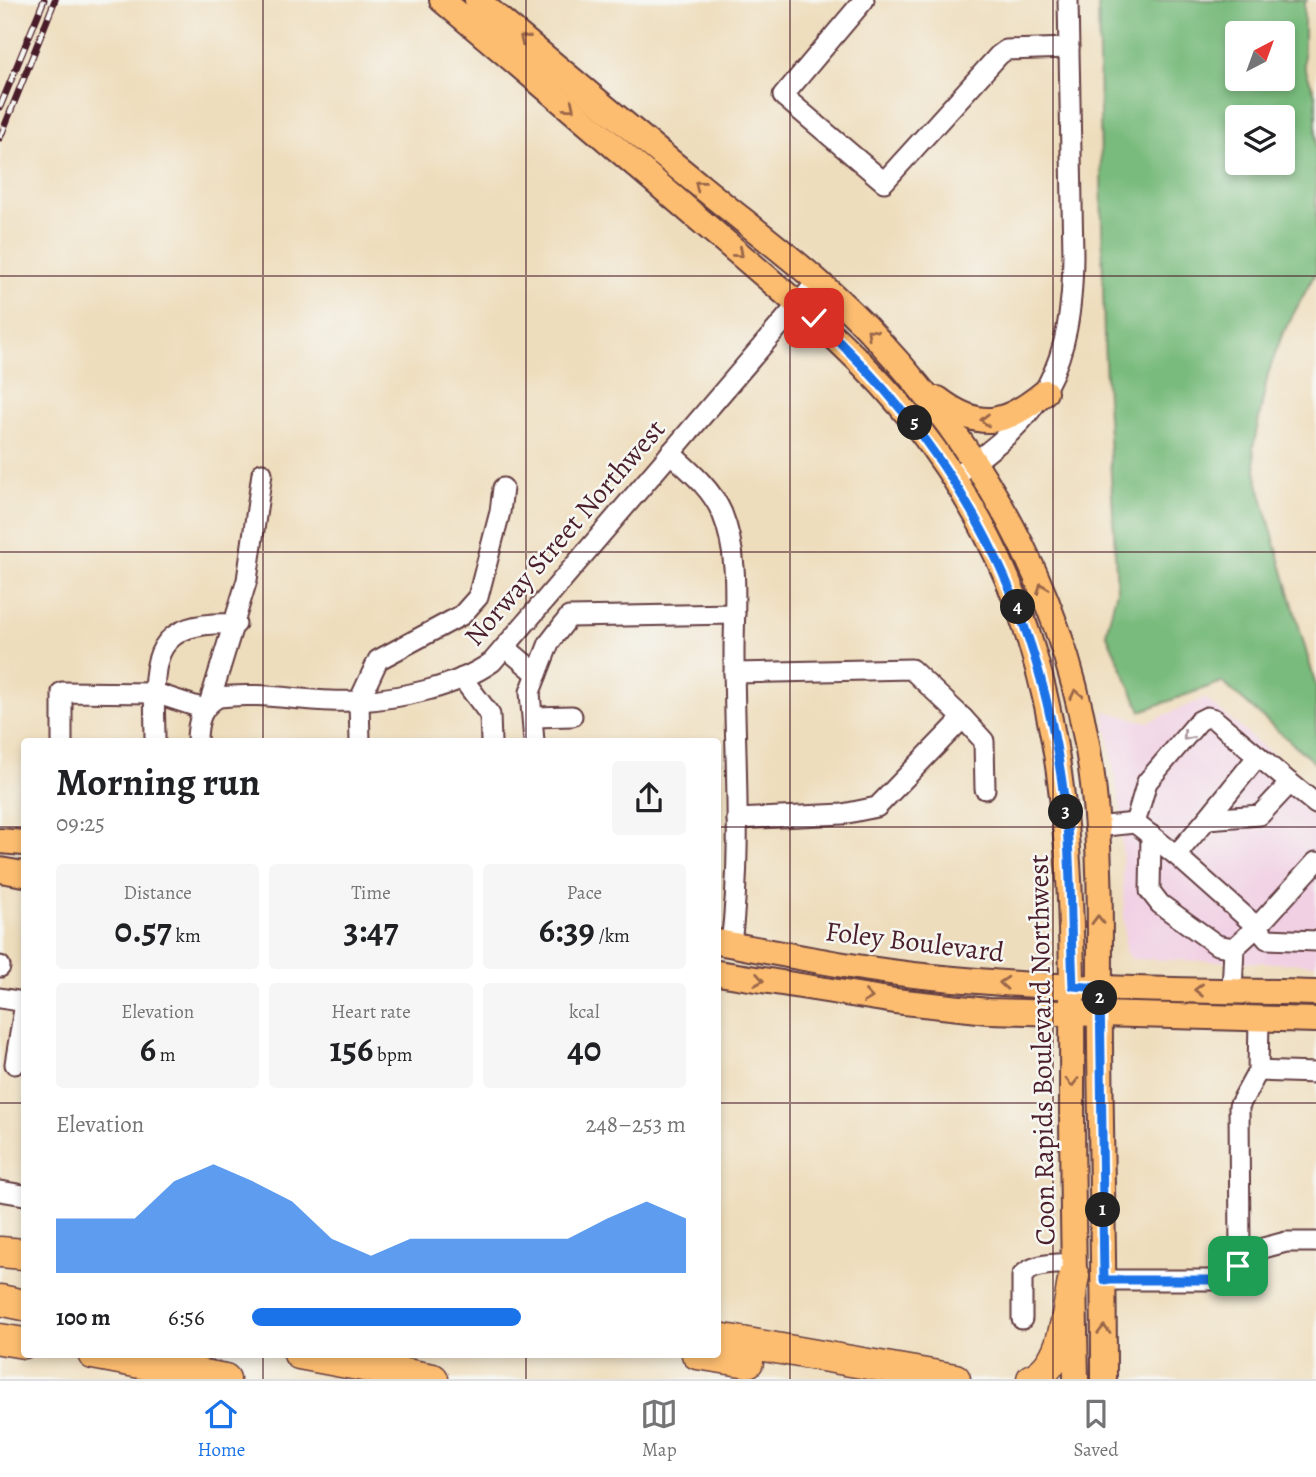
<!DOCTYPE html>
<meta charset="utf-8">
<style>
body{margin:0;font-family:Alegreya,serif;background:#f6f6f6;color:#202124;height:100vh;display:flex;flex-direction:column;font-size:26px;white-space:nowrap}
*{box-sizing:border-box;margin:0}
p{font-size:23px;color:#757577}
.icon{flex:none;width:38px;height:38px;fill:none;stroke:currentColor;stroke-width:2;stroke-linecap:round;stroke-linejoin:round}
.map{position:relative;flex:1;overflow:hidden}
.side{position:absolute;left:21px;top:738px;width:700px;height:620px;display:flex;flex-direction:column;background:#fff;border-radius:7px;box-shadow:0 4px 10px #0003}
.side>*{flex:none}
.needle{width:46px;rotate:41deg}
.fabs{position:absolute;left:1225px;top:21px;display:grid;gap:14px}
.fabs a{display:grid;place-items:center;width:70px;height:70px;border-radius:7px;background:#fff;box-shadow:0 4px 10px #0003;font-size:35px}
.pin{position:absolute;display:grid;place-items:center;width:60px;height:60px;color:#fff;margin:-30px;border-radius:14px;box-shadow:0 4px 10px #0006}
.km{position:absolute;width:35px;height:35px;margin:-18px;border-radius:50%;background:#222;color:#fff;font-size:19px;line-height:35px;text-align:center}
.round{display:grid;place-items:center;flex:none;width:74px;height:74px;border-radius:7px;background:#f6f6f6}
.head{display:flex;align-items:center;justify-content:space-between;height:119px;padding:0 35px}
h1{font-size:38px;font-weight:600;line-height:52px}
.stats{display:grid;grid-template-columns:repeat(3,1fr);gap:10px;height:119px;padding:7px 35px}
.stats div{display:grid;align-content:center;border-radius:7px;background:#f6f6f6;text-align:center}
.stats b{font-size:35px;font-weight:600}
.stats small{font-size:19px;font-weight:400}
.stats p{font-size:19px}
.chart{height:196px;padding:14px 35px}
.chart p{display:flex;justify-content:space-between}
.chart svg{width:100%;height:126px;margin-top:7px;fill:#1a73e8;opacity:.7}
ul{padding:0 35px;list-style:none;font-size:23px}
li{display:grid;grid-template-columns:112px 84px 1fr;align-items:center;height:52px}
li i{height:18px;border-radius:9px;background:#1a73e8}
.tabs{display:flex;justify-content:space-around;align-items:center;height:98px;border-top:2px solid #e0e0e0;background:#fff;font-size:19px;color:#757577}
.tabs a{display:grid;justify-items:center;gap:4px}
.tabs .active{color:#1a73e8}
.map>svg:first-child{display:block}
.built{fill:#f1d0e4}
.forest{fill:#79bb7d;stroke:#626d54;stroke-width:2;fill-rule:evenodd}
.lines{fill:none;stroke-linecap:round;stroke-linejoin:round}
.minor-casing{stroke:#633c41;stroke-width:23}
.major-casing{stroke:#633c41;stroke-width:28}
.highway-casing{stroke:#633c41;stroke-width:33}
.minor{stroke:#fff;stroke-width:19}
.major{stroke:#fcbd6f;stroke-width:24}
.highway{stroke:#fcbd6f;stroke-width:30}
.rail-casing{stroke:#4a1f2b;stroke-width:7}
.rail{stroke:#f6f6f2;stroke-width:4.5;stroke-dasharray:13;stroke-linecap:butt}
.oneway{stroke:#9a664a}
.oneway2{stroke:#ae9aa0}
.route-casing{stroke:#fff;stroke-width:14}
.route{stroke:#1a73e8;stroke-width:9}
.grid{fill:none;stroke:#4a1f2b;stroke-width:2;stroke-opacity:0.55}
.labels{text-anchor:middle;stroke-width:5;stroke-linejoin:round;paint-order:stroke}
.street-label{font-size:28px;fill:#4a1f2b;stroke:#f6f6f2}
</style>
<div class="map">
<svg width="1316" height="1379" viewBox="0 0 1316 1379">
<rect width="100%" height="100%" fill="#f6f6f2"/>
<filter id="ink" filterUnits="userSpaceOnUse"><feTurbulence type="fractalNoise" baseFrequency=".0143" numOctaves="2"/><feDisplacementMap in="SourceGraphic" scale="14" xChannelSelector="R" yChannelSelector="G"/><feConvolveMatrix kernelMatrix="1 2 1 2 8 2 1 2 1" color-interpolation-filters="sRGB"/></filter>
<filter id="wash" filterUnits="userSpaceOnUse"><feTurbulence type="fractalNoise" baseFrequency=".00686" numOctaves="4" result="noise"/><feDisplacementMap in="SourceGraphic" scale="28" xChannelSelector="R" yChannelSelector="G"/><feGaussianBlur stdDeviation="1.57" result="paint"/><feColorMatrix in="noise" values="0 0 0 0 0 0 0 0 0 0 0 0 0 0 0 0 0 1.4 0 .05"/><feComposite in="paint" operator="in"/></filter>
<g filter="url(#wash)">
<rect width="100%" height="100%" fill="#eeddbc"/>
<!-- built -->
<polygon class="built" points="1205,698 1316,791 1316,964 1127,959 1132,958 1125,952 1121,812 1104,711 1148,722"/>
<!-- forest -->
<path class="forest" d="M1098 0H1307L1304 4V65L1316 97V272L1282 335 1268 374 1253 448 1258 483 1316 686V764L1222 682 1141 711 1106 633 1117 590 1104 342ZM1237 33H1283V79H1237ZM1237 117H1283V163H1237Z"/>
</g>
<g filter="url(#ink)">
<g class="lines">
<defs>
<g id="minor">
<polyline points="864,0 783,96 884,182 999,55 1006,50 1069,48"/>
<path d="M670 453C690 471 711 488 722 513 740 557 734 605 734 651 734 748 743 847 731 944"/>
<path d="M953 477C1046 415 1072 367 1073 255L1068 0"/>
<polyline points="505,647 537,674"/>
<polyline points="734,673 911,669 963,718 877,807 843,814 737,819"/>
<polyline points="462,678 490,715 491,742"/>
<polyline points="210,701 247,580 262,473"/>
<polyline points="534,717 572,716"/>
<polyline points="963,718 984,741 985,789"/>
<polyline points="62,742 62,692 155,693 204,709"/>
<path d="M155 742C155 671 141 619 236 624"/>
<path d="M197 742C197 722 201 706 219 697 265 691 313 704 359 701 403 698 456 687 492 662L816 283"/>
<polyline points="360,742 359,701 378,660 462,615 478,597 500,512 503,488"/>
<polyline points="534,742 530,692 549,643 569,617 735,614"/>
<polyline points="1207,819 1258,756"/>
<polyline points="1135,823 1147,782 1199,721 1207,717 1214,719 1290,783"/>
<polyline points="1096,827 1135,823 1176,855 1207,819 1260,815 1290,783 1316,804"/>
<polyline points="1151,835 1150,891 1160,904 1217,945 1234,948"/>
<polyline points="1176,855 1257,927 1316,862"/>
<polyline points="0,966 0,967"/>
<polyline points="1232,991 1234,948 1257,927 1267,939 1316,941"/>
<polyline points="0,998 24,1002"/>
<polyline points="15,1064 24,1009"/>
<polyline points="1258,1071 1316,1073"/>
<polyline points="0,1191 24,1195"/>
<polyline points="1240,1254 1286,1242 1316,1242"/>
<polyline points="1104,1280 1223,1280 1232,1276 1240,1254 1239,1106 1258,1071 1259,1019"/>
<path d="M1022 1319V1276C1034 1262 1057 1265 1074 1263"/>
</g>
<g id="major">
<path d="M442 0C536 79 629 159 722 239 790 298 860 353 916 425 1076 629 1073 847 1072 1093 1072 1188 1074 1284 1076 1379"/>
<path d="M477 0C552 63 627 126 703 188 763 237 829 285 881 343 995 466 1073 616 1093 784 1103 869 1099 958 1100 1045 1101 1156 1104 1267 1104 1379"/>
<path d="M938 399C980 431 1005 425 1045 392"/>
<polyline points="0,841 24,843"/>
<polyline points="0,870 24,874"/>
<path d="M718 942C788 955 861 970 933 977 1060 990 1188 990 1316 993"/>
<polyline points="718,973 895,1001 988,1011 1316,1020"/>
</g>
<g id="highway">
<polyline points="0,1252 24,1254"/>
<polyline points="0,1300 24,1305"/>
<polyline points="718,1338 955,1379"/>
<polyline points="0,1339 24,1343"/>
<polyline points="93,1354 225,1379"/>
<polyline points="299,1354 433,1379"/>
<polyline points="697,1354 748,1362"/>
<path d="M1032 1379C1066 1364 1067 1308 1074 1276"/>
</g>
</defs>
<!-- minor casing -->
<use href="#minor" class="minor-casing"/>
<!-- major casing -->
<use href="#major" class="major-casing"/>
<!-- highway casing -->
<use href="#highway" class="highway-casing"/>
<!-- minor -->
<use href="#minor" class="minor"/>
<!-- major -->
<use href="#major" class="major"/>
<!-- highway -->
<use href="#highway" class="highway"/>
<defs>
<g id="rail">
<polyline points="0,107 44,0"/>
<polyline points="0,138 55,0"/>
</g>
</defs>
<!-- rail casing -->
<use href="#rail" class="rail-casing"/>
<!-- rail -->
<use href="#rail" class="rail"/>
</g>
<!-- one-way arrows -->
<defs><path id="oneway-chevron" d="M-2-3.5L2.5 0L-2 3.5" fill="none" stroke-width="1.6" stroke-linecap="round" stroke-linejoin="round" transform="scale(1.75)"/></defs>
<g class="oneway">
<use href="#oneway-chevron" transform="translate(524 39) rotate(-140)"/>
<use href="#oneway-chevron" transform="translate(570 107) rotate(40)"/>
<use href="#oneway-chevron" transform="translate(699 185) rotate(-141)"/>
<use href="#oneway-chevron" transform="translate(739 253) rotate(41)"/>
<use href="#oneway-chevron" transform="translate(871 333) rotate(-135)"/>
<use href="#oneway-chevron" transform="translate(985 420) rotate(-180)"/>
<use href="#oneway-chevron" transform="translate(1042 588) rotate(-112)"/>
<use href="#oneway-chevron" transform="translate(1076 694) rotate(-102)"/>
<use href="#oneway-chevron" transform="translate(1098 920) rotate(-91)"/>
<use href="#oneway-chevron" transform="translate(759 980) rotate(10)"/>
<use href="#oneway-chevron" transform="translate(1004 983) rotate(-176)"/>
<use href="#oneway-chevron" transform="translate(1199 990) rotate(-179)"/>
<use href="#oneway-chevron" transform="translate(868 997) rotate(8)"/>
<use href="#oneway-chevron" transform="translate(1072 1082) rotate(90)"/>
<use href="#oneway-chevron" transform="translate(1104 1330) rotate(-90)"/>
</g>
<use class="oneway2" href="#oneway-chevron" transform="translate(1187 736) rotate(131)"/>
</g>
<g class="lines" filter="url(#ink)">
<defs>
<path id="route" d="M814 318C960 451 1043 609 1065 806 1072 865 1070 926 1073 986L1100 988 1104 1280H1223L1232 1276 1238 1266"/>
</defs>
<!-- route casing -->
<use href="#route" class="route-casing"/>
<!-- route -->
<use href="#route" class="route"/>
</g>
<!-- grid -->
<path class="grid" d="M263 0V742M526 0V742M790 0V1379M1053 0V1379M0 276H1316M0 552H1316M0 827H24M718 827H1316M0 1103H24M718 1103H1316M263 1354V1379M526 1354V1379"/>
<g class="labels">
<!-- street labels -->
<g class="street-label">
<text transform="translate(564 532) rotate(-49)" y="10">Norway Street Northwest</text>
<text transform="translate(915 941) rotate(7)" y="10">Foley Boulevard</text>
<text transform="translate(1041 1050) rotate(-91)" y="10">Coon Rapids Boulevard Northwest</text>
</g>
</g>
</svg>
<div class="fabs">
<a><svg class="needle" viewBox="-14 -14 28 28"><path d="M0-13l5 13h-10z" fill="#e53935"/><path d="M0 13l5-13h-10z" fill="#757577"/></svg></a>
<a><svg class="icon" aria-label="layers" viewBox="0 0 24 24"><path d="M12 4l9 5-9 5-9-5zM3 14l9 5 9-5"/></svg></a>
</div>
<div class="pin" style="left:1238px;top:1266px;background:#1e9e55"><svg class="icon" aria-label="arrive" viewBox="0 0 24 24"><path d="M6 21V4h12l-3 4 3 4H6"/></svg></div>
<div class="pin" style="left:814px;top:318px;background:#d93025"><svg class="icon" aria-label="check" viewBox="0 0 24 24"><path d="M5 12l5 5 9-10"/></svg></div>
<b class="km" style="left:1103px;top:1210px">1</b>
<b class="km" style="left:1100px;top:998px">2</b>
<b class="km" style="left:1066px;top:812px">3</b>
<b class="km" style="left:1018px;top:607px">4</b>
<b class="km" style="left:915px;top:423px">5</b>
<section class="side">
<div class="head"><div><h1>Morning run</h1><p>09:25</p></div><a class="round"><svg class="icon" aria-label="share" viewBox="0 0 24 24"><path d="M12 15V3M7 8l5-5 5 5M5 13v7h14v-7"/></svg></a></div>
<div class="stats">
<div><p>Distance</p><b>0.57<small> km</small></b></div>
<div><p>Time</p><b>3:47</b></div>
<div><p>Pace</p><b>6:39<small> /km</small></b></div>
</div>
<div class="stats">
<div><p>Elevation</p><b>6<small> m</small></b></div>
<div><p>Heart rate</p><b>156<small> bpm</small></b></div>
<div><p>kcal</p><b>40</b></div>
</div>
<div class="chart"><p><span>Elevation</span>248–253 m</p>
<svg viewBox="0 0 160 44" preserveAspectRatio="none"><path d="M0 44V25L10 25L20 25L30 12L40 6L50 12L60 19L70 32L80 38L90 32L100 32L110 32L120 32L130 32L140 25L150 19L160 25V44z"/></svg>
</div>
<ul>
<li><b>100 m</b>6:56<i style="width:62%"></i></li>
</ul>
</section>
</div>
<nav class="tabs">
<a class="active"><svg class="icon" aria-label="home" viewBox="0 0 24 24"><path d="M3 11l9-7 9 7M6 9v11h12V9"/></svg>Home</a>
<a><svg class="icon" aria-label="map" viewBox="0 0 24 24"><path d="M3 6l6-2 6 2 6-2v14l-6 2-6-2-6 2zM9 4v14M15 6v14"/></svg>Map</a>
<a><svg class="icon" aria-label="saved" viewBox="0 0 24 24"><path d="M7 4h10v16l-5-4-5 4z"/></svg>Saved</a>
</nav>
